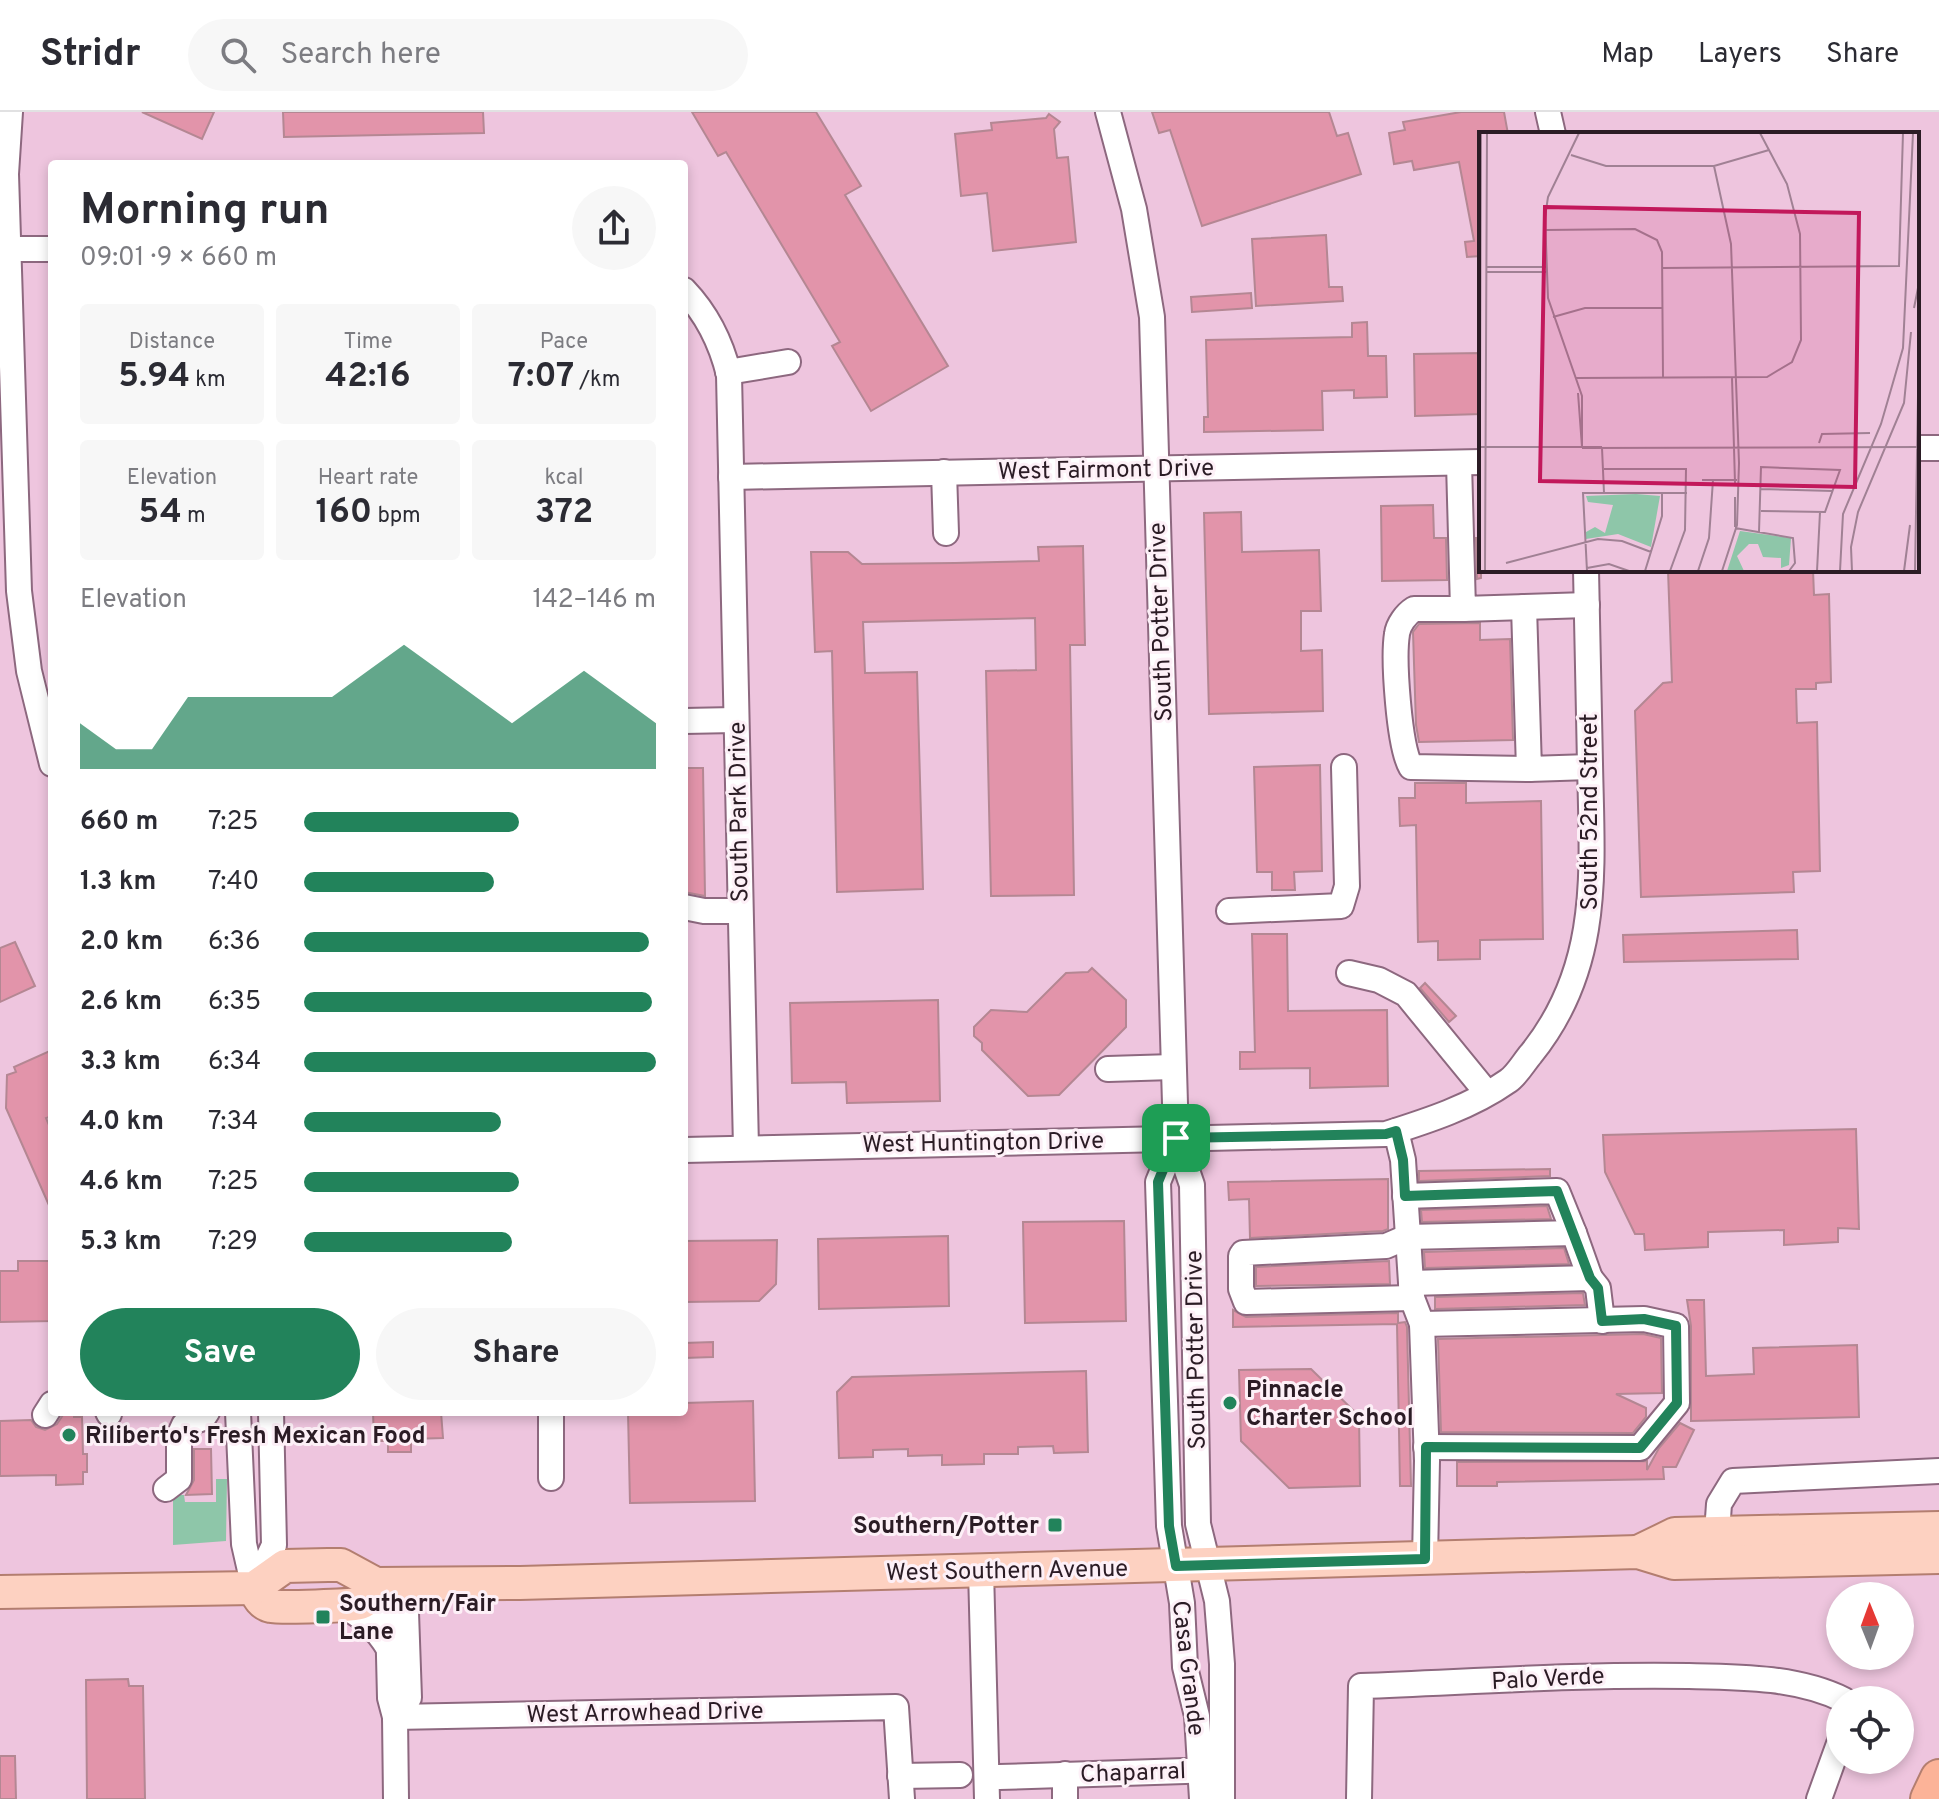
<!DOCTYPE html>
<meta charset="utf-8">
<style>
body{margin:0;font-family:Overpass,sans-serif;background:#f7f7f7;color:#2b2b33;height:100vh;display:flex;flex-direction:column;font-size:30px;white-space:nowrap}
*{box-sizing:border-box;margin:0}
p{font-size:26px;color:#7c7c81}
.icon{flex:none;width:44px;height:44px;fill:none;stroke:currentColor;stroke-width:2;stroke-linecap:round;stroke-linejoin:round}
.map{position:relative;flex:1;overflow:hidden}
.details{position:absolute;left:48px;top:48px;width:640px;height:1256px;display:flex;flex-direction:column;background:#fff;border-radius:8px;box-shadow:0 4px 12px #0003}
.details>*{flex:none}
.needle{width:52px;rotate:359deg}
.fabs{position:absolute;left:1826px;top:1470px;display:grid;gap:16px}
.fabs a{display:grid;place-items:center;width:88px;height:88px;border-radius:50%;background:#fff;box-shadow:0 4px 12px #0003;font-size:40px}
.pin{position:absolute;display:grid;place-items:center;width:68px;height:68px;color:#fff;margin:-34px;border-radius:16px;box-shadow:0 4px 12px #0006}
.round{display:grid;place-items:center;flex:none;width:84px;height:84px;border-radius:42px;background:#f7f7f7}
.overview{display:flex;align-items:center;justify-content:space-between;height:136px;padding:0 32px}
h1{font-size:44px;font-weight:700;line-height:60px}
.figures{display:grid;grid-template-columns:repeat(3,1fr);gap:12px;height:136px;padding:8px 32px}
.figures div{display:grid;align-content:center;border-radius:8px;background:#f7f7f7;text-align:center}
.figures b{font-size:34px;font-weight:700}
.figures small{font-size:22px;font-weight:400}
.figures p{font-size:22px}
.chart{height:224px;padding:16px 32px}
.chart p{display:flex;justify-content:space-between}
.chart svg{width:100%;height:144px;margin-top:8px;fill:#22835b;opacity:.7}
.action{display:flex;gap:16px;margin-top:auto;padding:16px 32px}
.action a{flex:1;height:92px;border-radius:48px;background:#22835b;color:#fff;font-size:32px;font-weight:700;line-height:92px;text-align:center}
.action a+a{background:#f7f7f7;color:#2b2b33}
ul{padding:0 32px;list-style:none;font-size:26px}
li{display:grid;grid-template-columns:128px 96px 1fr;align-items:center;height:60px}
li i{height:20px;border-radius:10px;background:#22835b}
header{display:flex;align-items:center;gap:48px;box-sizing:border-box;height:112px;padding:0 40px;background:#fff;border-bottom:2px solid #e1e1e2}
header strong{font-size:38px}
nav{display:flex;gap:44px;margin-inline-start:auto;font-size:28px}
.search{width:560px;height:72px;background:#f7f7f7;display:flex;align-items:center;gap:20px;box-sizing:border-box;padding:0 28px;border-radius:44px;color:#7c7c81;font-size:30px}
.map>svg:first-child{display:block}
.green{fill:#8ec6a9}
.building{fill:#e294aa;stroke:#b48793;stroke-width:2}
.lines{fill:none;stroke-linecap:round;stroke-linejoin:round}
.minor-casing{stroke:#8d687f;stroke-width:28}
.major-casing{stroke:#b37e70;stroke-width:36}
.highway-casing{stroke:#b37e70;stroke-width:40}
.minor{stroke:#fff;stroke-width:24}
.major{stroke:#fdd1c1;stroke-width:32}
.highway{stroke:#fcb398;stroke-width:36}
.route-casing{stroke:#fff;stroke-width:16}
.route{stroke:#22835b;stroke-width:10}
.poi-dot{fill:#22835b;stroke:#fdf0f7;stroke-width:3}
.labels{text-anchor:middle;stroke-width:6;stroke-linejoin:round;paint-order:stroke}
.street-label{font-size:24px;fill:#2b1c25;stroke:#fdf0f7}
.poi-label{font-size:24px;font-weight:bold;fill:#2b1c25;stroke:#fdf0f7;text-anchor:start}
.inset-road{fill:none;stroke:#a08194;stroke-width:2}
.view{fill:#c2185b;fill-opacity:0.15;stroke:#c2185b;stroke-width:4}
.inset-edge{fill:none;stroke:#2b1c25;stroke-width:4}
</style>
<header>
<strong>Stridr</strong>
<div class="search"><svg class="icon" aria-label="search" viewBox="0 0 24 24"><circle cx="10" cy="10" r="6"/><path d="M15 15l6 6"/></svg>Search here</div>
<nav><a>Map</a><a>Layers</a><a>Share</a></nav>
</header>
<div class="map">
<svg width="1939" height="1687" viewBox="0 0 1939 1687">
<rect width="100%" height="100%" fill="#eec5de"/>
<!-- green -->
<polygon class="green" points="216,1367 227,1367 226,1429 173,1433 173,1383 184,1383 185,1390 216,1390"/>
<!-- building -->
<g class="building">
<polygon points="142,0 214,0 202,27"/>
<polygon points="283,0 483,0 484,21 284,25"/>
<polygon points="692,0 816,0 861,74 845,83 948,254 871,299 832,234 840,230 726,40 718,44"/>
<polygon points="1152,0 1329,0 1337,24 1348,21 1361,62 1202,114 1170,18 1159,21"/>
<polygon points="1461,0 1504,0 1508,22 1481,22 1481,144 1467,145 1465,130 1474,129 1459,50 1414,58 1412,49 1394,52 1389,21 1405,18 1403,10"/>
<polygon points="1049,2 1060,10 1054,17 1057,46 1068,45 1076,130 993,139 987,81 961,84 955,22 992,18 991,11 1046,6"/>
<polygon points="1326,123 1329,175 1342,175 1343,189 1256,194 1252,127"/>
<polygon points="1251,181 1252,196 1192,200 1191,185"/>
<polygon points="1367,210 1368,244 1386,244 1387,285 1354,286 1354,278 1322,279 1323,318 1204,320 1204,305 1208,305 1206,228 1352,225 1352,211"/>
<polygon points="1481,241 1481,302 1415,304 1414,242"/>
<polygon points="1433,393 1434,426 1446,426 1447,468 1382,469 1381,394"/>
<polygon points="1241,400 1242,440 1319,438 1321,499 1301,499 1301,539 1322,538 1323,599 1209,602 1204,401"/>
<polygon points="1476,426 1481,426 1481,466 1477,467"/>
<polygon points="1083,434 1085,533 1070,533 1074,783 991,784 986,559 1036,558 1035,506 863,510 865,561 917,560 923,777 837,780 832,539 815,540 811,440 848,440 862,452 955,451 1039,449 1038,435"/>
<polygon points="1668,458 1813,458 1814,483 1829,482 1831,570 1816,571 1816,577 1796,577 1797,611 1817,610 1820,759 1793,760 1794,780 1641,785 1635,599 1663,571 1672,570"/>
<polygon points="1480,511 1480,528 1510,527 1513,628 1419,630 1416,613 1413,520 1419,512"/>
<polygon points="1320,653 1322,759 1294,760 1295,778 1272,778 1272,760 1257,760 1254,655"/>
<polygon points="684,656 703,656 705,784 684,780"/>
<polygon points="1415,671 1466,671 1466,691 1541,689 1543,827 1480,828 1480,847 1438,848 1438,829 1418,830 1416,713 1400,714 1399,686 1415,686"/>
<polygon points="1797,818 1798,847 1624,850 1623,823"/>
<polygon points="1252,822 1287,822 1288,899 1387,898 1388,974 1310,976 1310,956 1240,957 1240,940 1255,940"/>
<polygon points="15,830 35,874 0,890 0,836"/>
<polygon points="1092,856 1126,888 1126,915 1059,983 1028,984 982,938 982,931 974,924 974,915 991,898 1027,900 1066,861 1088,860"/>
<polygon points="1425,871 1456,904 1449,910 1420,876"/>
<polygon points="938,888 940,989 847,991 846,970 792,971 790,891"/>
<polygon points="52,938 52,1004 46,1006 52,1020 52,1100 6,996 7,963 16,960 14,955"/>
<polygon points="1856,1017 1859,1117 1838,1116 1838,1130 1784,1133 1784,1118 1708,1120 1708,1135 1645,1138 1644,1122 1635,1122 1605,1060 1603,1023"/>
<polygon points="1550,1057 1550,1064 1419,1069 1419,1059"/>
<polygon points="1388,1067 1388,1117 1383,1119 1250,1126 1249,1087 1229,1088 1228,1070"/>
<polygon points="1547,1094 1551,1107 1422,1110 1421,1098"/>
<polygon points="1124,1109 1126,1209 1025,1211 1023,1110"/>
<polygon points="948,1124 949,1194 819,1197 818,1127"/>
<polygon points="777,1128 776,1172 759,1189 684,1190 684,1129"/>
<polygon points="1564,1136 1569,1152 1425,1156 1424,1140"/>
<polygon points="18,1149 52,1149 52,1209 0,1210 0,1159 18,1159"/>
<polygon points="1389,1149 1390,1172 1256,1174 1256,1155"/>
<polygon points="1583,1181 1585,1193 1435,1197 1435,1185"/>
<polygon points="1687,1188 1704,1188 1706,1264 1754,1262 1753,1236 1857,1233 1859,1305 1691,1309 1691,1214"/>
<polygon points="1233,1198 1246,1205 1398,1201 1398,1211 1405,1210 1407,1215 1411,1374 1400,1374 1397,1212 1233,1215"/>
<polygon points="1643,1222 1661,1226 1662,1281 1616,1282 1646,1296 1646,1305 1633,1321 1441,1320 1438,1227"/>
<polygon points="713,1230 713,1245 684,1246 684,1231"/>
<polygon points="1311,1257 1359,1304 1360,1374 1289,1376 1241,1329 1239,1258"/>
<polygon points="1086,1259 1088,1340 1054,1341 1053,1334 1018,1335 1018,1342 984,1342 984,1352 942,1353 942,1343 908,1344 908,1337 873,1338 873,1345 839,1346 837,1280 852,1265"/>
<polygon points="753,1289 755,1389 630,1391 628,1300 684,1300 684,1291"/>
<polygon points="65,1300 74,1300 74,1305 82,1305 83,1342 87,1342 87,1360 83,1360 83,1372 56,1373 56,1363 0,1364 0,1309 31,1308 36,1315 45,1318 57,1312"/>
<polygon points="373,1300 441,1300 443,1326 411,1327 411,1340 388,1340 388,1329 374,1329"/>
<polygon points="1680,1311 1694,1318 1676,1355 1663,1355 1664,1367 1497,1370 1497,1374 1457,1374 1457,1350 1647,1349 1647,1358 1659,1336"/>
<polygon points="194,1337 211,1337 212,1382 186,1383 194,1368"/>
<polygon points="128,1567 129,1574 143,1574 145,1687 87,1687 86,1568"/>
<polygon points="0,1644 15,1644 16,1687 0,1687"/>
</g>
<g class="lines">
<defs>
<g id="minor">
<polyline points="10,0 6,62 19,479 29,559 52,652"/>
<polyline points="1108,0 1134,97 1152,205 1176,1026 1192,1073 1198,1412 1217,1489 1222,1552 1222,1687"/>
<polyline points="1548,0 1553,22"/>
<polyline points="9,137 52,137"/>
<path d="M684 178C707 202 721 230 729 263L746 1036"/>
<polyline points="728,260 788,250"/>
<polyline points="1917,336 1939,336"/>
<polyline points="1459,351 1463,497 1587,493"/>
<polyline points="944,360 946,421"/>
<polyline points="731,365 1481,350"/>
<polyline points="1524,495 1529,657 1590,655"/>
<path d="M1463 497H1414C1406 502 1398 513 1397 522 1393 547 1399 635 1411 655L1529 657"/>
<polyline points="684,609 735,608"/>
<polyline points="684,795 704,799 740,799"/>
<polyline points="1229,799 1341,794 1347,774 1344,655"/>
<polyline points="1349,861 1379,868 1406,882 1487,981"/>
<polyline points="1108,957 1173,955"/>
<polyline points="1396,1019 1403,1048 1412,1186 1422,1212 1427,1349 1425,1447"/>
<polyline points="1176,1026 1158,1070 1169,1414 1182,1491 1185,1555 1197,1604 1202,1687"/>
<path d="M684 1038 1386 1022C1427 1009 1471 995 1508 969 1517 963 1524 950 1531 942 1602 854 1592 758 1590 652 1589 587 1587 523 1586 458"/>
<polyline points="1405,1084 1557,1079 1574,1121"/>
<polyline points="1411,1171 1590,1166 1598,1176 1602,1209"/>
<polyline points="1412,1186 1246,1190 1241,1177 1241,1144 1243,1141 1386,1134 1407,1125 1574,1121 1590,1166"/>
<polyline points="1422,1212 1644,1207 1676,1214 1677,1291 1640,1336 1426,1335"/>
<polyline points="108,1300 109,1302"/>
<polyline points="238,1300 244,1432 254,1476"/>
<polyline points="551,1300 551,1366"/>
<polyline points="45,1303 52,1292"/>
<polyline points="166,1377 179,1367 179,1324 184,1313 203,1306 207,1300"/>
<polyline points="1717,1421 1719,1392 1733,1369 1939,1359"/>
<polyline points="981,1458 987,1687"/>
<polyline points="376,1472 388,1503 390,1586 395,1605 396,1687"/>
<polyline points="255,1474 274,1433 271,1300"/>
<path d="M341 1493C363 1504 376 1516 389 1537"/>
<polyline points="395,1605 896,1595 902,1687"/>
<polyline points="395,1605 409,1586 405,1472"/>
<polyline points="900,1664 960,1663"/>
<polyline points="999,1665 1216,1658"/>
<polyline points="1065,1687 1065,1662"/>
<path d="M1359 1687 1361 1574C1470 1570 1580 1562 1689 1564 1740 1565 1798 1565 1844 1588"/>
<polyline points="1819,1687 1840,1629"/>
</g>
<g id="major">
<polyline points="1638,1440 1675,1422 1939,1416"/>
<path d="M254 1476C258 1484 261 1492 271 1494 279 1496 353 1494 360 1491 368 1488 372 1480 376 1472"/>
<polyline points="0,1480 254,1476 285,1454 328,1453 341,1453 376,1472 520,1471 1638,1440 1674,1451 1939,1445"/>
</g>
<polyline id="highway" points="1929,1687 1939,1666"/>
</defs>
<!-- minor casing -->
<use href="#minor" class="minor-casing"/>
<!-- major casing -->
<use href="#major" class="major-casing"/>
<!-- highway casing -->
<use href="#highway" class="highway-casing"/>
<!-- minor -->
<use href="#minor" class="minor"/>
<!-- major -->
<use href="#major" class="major"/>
<!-- highway -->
<use href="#highway" class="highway"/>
</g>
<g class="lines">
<defs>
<polygon id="route" points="1396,1019 1403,1048 1405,1084 1557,1079 1590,1166 1598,1176 1602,1209 1644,1207 1676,1214 1677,1291 1640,1336 1426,1335 1425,1447 1176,1454 1169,1414 1158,1070 1176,1026 1386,1022"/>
</defs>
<!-- route casing -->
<use href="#route" class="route-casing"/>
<!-- route -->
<use href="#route" class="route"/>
</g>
<!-- markers -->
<g class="poi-dot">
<circle cx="1230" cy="1291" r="8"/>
<circle cx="69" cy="1323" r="8"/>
<rect x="1047" y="1405" width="16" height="16" rx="4"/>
<rect x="315" y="1497" width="16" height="16" rx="4"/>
</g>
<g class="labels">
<!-- street labels -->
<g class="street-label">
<text transform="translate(1106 357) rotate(-1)" y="8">West Fairmont Drive</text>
<text transform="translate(1160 510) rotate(-92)" y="8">South Potter Drive</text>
<text transform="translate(738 700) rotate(-91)" y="8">South Park Drive</text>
<text transform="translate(1589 700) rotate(-90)" y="8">South 52nd Street</text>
<text transform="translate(983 1030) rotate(-1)" y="8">West Huntington Drive</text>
<text transform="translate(1195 1238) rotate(-91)" y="8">South Potter Drive</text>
<text transform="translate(1007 1458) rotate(-1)" y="8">West Southern Avenue</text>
<text transform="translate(1189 1556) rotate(83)" y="8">Casa Grande</text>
<text transform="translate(1548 1566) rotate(-3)" y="8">Palo Verde</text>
<text transform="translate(645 1600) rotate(-1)" y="8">West Arrowhead Drive</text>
<text transform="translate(1133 1660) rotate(-2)" y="8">Chaparral</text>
</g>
<!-- poi labels -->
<g class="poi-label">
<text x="1246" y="1285">Pinnacle<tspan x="1246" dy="28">Charter School</tspan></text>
<text x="85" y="1331">Riliberto's Fresh Mexican Food</text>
<text x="1039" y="1421" text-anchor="end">Southern/Potter</text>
<text x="339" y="1499">Southern/Fair<tspan x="339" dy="28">Lane</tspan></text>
</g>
</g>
<!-- overview -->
<g transform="translate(1479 20)">
<rect width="440" height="440" fill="#eec5de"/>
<path d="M157 362 181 364 172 415 139 402 107 407V400L116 395 126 401 134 373 109 370 107 364ZM261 399 312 406 310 433 302 436V426L284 425 279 412H270L258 424 265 439H248Z" fill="#8ec6a9"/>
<path class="inset-road" d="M100 1 69 65 66 85 69 166 103 264V316M92 23 127 34H235L290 18M235 34 252 112 260 331 258 393 243 439M67 98 156 97 178 108 183 120 184 245M8 135H67M183 136 420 134 424 1M8 140H67M435 176 440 151M74 185 106 176H183M97 246 288 245 313 230 322 208 321 102 308 52 281 1M253 246 256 351M99 261 103 315M1 276 2 1M340 311 343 302 391 301M0 315H123M103 316 440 315M123 316 125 361M125 337H207L206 398 191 439M223 348H258M281 357 354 359M256 395V365M256 396 314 406 316 431 310 439M280 400 282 335 361 338 346 380 282 379M27 431 119 407 143 409 172 420M108 436 130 432 150 439M0 439 1 377M6 439 8 1M108 439 104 361H208M166 439 183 384V361M219 439 230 406 234 348M338 439 341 380M361 439 364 382 402 292 424 216 434 1M373 439 372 415 379 380 425 271 432 200M425 439 431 393M436 439 440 206"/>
<path class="view" d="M66 75 380 81 376 355 61 349Z"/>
<rect width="440" height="440" class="inset-edge"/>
</g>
</svg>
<div class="fabs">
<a><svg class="needle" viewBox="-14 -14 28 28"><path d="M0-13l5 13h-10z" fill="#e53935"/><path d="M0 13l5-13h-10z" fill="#7c7c81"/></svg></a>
<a><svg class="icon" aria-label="locate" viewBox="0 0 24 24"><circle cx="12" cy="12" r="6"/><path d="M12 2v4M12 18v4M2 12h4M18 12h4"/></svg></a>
</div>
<div class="pin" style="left:1176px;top:1026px;background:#1e9e55"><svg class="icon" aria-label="arrive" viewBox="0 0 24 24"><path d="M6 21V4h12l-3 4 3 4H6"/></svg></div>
<section class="details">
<div class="overview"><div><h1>Morning run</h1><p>09:01 · 9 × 660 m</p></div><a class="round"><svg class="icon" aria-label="share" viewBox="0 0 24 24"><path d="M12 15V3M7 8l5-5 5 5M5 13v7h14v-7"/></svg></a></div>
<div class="figures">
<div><p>Distance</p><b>5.94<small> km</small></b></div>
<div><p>Time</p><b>42:16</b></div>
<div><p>Pace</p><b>7:07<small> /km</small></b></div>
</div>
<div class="figures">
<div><p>Elevation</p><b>54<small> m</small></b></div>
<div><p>Heart rate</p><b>160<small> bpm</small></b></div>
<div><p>kcal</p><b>372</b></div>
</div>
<div class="chart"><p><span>Elevation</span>142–146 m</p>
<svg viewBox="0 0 160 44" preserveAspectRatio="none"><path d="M0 44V30L10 38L20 38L30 22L40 22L50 22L60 22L70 22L80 14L90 6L100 14L110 22L120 30L130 22L140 14L150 22L160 30V44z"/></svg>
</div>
<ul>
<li><b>660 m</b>7:25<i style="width:61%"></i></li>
<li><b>1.3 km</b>7:40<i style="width:54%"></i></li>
<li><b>2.0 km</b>6:36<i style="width:98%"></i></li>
<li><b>2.6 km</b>6:35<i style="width:99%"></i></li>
<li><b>3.3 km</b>6:34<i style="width:100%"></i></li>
<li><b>4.0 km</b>7:34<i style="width:56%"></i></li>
<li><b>4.6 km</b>7:25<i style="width:61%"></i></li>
<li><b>5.3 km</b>7:29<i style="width:59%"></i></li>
</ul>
<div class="action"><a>Save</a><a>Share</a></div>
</section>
</div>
